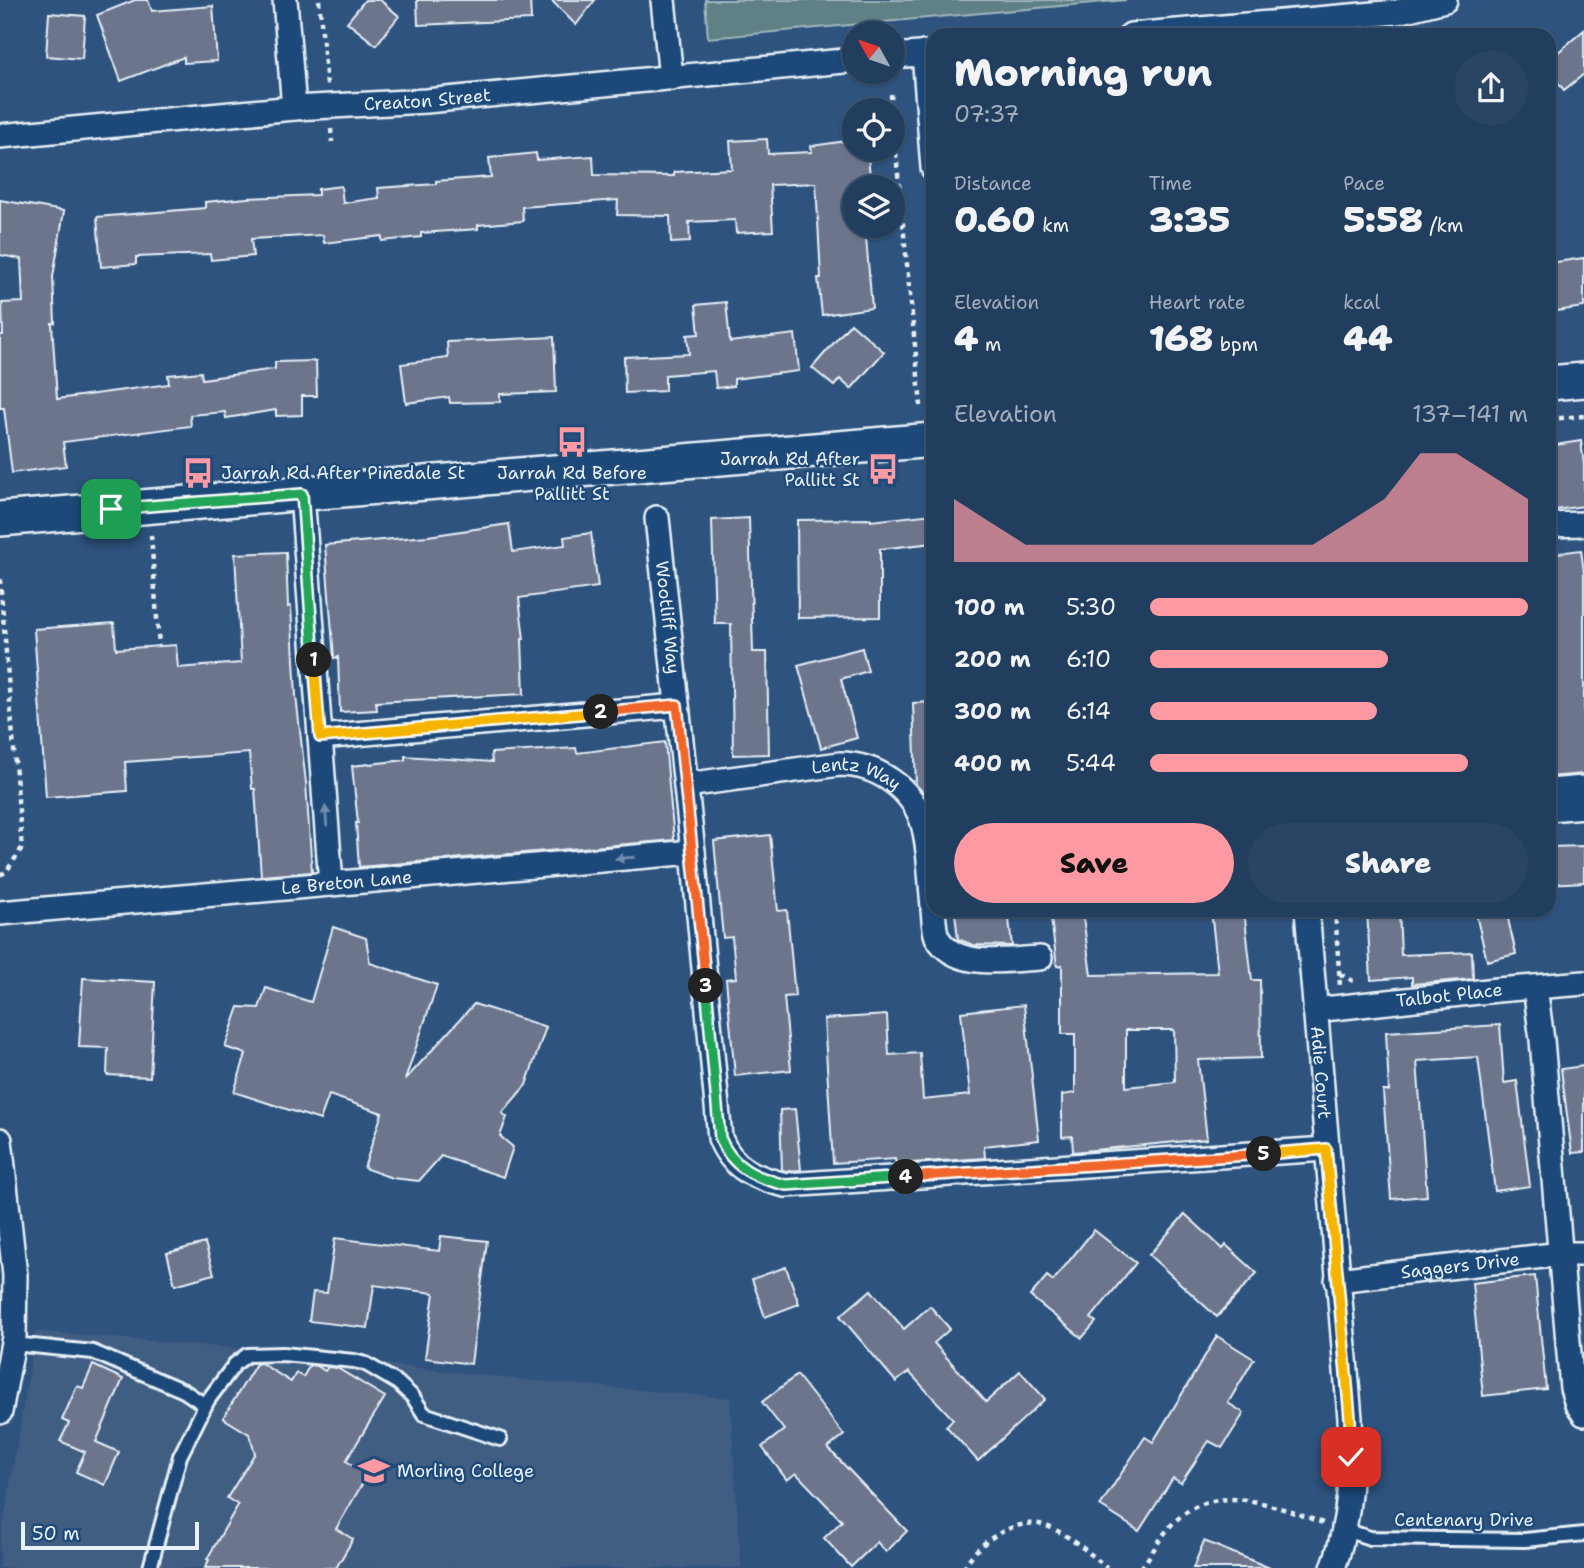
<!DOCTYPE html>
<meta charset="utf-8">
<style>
body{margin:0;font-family:"Shantell Sans",sans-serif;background:#2a4564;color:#f1f3f6;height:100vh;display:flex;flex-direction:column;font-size:26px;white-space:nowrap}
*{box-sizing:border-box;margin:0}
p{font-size:23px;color:#a2aebc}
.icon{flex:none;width:38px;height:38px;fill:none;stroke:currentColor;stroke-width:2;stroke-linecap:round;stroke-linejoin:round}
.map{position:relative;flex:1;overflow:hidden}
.side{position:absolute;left:926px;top:28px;width:630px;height:889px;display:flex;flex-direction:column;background:#223e5e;border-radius:21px;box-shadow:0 2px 5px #0004,0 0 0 2px #3f5773}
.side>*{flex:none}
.needle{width:46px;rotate:310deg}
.controls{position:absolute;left:842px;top:21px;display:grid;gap:14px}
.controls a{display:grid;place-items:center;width:63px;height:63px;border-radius:50%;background:#223e5e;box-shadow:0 2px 5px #0004,0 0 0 2px #3f5773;font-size:35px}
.scale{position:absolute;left:21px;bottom:18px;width:178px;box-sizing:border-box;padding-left:7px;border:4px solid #e8f1f8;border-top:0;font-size:19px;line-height:24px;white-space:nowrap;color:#e8f1f8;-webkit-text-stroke:5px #1f4a7a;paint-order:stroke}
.pin{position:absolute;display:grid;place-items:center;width:60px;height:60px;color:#fff;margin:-30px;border-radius:14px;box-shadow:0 4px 10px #0006}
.km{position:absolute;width:35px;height:35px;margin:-18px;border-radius:50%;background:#222;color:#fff;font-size:19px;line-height:35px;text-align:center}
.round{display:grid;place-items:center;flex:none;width:74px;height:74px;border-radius:37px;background:#2a4564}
.summary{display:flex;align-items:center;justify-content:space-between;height:119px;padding:0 28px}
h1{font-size:38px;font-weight:800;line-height:52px}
.stats{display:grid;grid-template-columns:repeat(3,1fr);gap:10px;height:119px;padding:7px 28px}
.stats div{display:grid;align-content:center}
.stats b{font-size:35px;font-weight:800}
.stats small{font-size:19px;font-weight:400}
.stats p{font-size:19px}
.chart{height:196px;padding:14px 28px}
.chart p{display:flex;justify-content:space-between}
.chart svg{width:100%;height:126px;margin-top:7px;fill:#ff9aa2;opacity:.7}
.primary-button{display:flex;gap:14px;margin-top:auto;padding:14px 28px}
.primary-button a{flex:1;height:80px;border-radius:42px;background:#ff9aa2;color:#111;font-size:28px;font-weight:800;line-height:80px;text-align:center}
.primary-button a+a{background:#2a4564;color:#f1f3f6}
ul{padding:0 28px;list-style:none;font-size:23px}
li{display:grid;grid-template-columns:112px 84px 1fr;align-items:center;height:52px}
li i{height:18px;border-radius:9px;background:#ff9aa2}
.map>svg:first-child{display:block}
.built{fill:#415d82}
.green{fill:#5e8084;stroke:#a3b8be;stroke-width:2}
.building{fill:#6c758c;stroke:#e8f1f8;stroke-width:2;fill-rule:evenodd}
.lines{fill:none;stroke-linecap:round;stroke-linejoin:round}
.lane-casing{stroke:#e8f1f8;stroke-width:18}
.street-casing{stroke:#e8f1f8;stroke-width:28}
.secondary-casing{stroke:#e8f1f8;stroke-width:38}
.path{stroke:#e8f1f8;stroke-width:4.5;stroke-dasharray:5 5;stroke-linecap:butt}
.lane{stroke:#1f4a7a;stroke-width:12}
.street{stroke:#1f4a7a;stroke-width:23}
.secondary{stroke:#1f4a7a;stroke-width:33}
.oneway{fill:#6f8dac}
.split-1-casing{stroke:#fff;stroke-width:14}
.split-2-casing{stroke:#fff;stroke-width:14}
.split-3-casing{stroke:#fff;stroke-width:14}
.split-4-casing{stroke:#fff;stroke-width:14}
.split-5-casing{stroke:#fff;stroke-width:14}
.split-6-casing{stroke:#fff;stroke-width:14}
.split-1{stroke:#22a559;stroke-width:9}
.split-2{stroke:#f5b400;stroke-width:9}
.split-3{stroke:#f0652b;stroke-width:9}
.split-4{stroke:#22a559;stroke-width:9}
.split-5{stroke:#f0652b;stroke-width:9}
.split-6{stroke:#f5b400;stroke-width:9}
.labels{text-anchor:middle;stroke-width:5;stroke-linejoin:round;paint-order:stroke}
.street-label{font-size:18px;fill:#e8f1f8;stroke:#1f4a7a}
.poi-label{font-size:18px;fill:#e8f1f8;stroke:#1f4a7a;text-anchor:start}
</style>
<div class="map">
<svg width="1584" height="1568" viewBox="0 0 1584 1568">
<rect width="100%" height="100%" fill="#2e537e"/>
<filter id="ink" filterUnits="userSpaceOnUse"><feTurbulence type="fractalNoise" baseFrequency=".0143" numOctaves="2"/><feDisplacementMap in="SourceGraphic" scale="14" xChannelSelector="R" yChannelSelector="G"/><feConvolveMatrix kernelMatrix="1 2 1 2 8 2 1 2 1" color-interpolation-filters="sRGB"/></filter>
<g filter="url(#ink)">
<!-- built -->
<polygon class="built" points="36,1331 346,1358 392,1365 516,1379 730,1398 741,1568 0,1568 0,1544"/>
<!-- green -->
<polygon class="green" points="705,0 1126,0 708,38"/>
<!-- building -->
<g class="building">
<polygon points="135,0 148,0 152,11 213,6 217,61 184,63 184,57 121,81 97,15"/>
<polygon points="365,0 380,0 399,16 376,45 347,22"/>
<polygon points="417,0 530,0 531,20 418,25"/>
<polygon points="551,0 595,0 576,25"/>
<polygon points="49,13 85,16 82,59 46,56"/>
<polygon points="1584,30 1584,74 1564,90 1549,72 1549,60"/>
<polygon points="767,139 768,154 812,152 811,146 854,140 854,149 867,149 870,175 854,178 854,226 865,226 872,308 822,315 818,278 821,278 816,183 770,185 773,231 736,233 735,220 689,222 690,242 671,243 670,216 617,215 618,200 522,207 523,221 478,225 478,229 421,233 421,237 382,241 382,236 324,243 323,235 251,239 253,256 211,260 210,254 136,257 136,264 101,267 97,217 205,208 205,202 247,198 318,195 318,189 341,186 343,203 379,198 378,188 436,184 436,181 491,177 489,158 536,153 537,160 593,156 594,175 674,176 674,172 732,169 730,141"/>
<polygon points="0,200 64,211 53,277 55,323 52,323 57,399 169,384 168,375 201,372 202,379 275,369 275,362 316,361 317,396 302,396 302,415 276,416 276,410 226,418 225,412 190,415 191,426 63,442 66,466 12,473 4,408 0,408 0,335 3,335 2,303 23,302 21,259 0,255"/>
<polygon points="1584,258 1584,307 1549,312 1549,263"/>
<polygon points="726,302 730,342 795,334 799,371 734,379 734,386 716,388 714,371 665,375 665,391 625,393 624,357 689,354 687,335 699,334 696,305"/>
<polygon points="851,323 884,352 851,389 840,379 834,386 812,368"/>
<polygon points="554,337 556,392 500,394 500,402 450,403 449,397 406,403 401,364 448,358 447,342"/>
<polygon points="1581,441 1584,465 1584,506 1555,510 1555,507 1549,508 1549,446"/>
<polygon points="933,514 933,543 880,549 880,617 798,618 797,520 871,519 871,521"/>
<polygon points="749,518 753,652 767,652 769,754 733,755 731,624 715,624 712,520"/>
<polygon points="509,524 513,552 565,545 564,537 591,533 598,587 519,598 524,639 522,639 524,694 376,702 377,710 340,712 338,657 334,658 325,545 428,536"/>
<polygon points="1581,550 1584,572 1584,774 1549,777 1549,554"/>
<polygon points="286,552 288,607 291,606 296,696 306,783 312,872 261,876 255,789 252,789 249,753 125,762 127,791 46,797 34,629 114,623 116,649 176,645 178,668 241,663 235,554"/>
<polygon points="862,648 868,671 841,679 857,738 821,748 798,665"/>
<polygon points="933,702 933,792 923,792 916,785 913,703"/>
<polygon points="665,742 674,840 359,867 356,823 358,823 352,766 405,760 405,756 492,762 491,753 576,748 577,753"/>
<polygon points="770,835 778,911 787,910 795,996 784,997 791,1070 735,1076 726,979 736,978 732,937 723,938 714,841"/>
<polygon points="1584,846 1584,882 1549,884 1549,847"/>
<polygon points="974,910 1008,910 1012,946 973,945 958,939 955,913"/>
<path d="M1050 910H1082L1091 975 1218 973 1211 910H1244L1252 980H1260L1261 1058 1198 1060 1207 1139 1073 1152 1072 1136 1062 1137V1095L1075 1093V1034H1062V965L1057 966ZM1126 1030H1174L1175 1082 1126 1087Z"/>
<polygon points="1367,910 1399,910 1401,955 1472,952 1473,979 1412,984 1412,977 1371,980"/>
<polygon points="1475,910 1506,910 1516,954 1487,961"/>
<polygon points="333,927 366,938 370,963 437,985 405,1080 474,1004 546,1027 526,1085 502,1113 507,1117 500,1136 513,1147 503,1177 441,1156 419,1181 392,1178 364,1168 382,1113 329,1095 320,1120 234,1092 246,1054 225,1047 239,1007 259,1008 266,988 311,1002"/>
<polygon points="83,978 155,982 150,1077 107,1075 108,1048 79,1047"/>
<polygon points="1024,1005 1039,1140 984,1146 985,1158 896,1164 895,1159 833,1163 824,1019 887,1015 889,1055 920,1053 923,1100 970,1095 961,1012"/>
<polygon points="1500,1025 1504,1083 1517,1081 1530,1186 1495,1191 1478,1057 1417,1061 1427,1196 1391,1199 1383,1091 1389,1091 1386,1032"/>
<polygon points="1584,1066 1584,1152 1572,1153 1561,1069"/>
<polygon points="795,1109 801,1170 787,1171 782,1170 780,1110"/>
<polygon points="1185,1214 1223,1249 1226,1245 1257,1273 1217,1317 1149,1255"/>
<polygon points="1094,1230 1136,1263 1091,1318 1096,1322 1082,1338 1030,1296 1047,1276 1053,1281"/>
<polygon points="441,1236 487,1241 471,1364 425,1358 434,1293 374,1285 368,1328 309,1321 313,1292 327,1293 335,1238 439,1251"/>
<polygon points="205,1243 214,1274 175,1285 167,1253"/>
<polygon points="786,1267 799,1304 765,1317 752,1279"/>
<polygon points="1535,1276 1546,1389 1483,1396 1472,1283"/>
<polygon points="871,1290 904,1329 930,1306 950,1329 934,1343 986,1402 1020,1371 1045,1399 978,1461 946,1426 953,1419 909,1372 896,1382 840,1316"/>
<polygon points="1217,1336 1254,1359 1228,1403 1244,1413 1222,1448 1209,1441 1181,1483 1173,1478 1139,1531 1100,1506 1145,1437 1153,1442"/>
<polygon points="261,1363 291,1382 296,1373 303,1377 310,1365 317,1366 325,1371 328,1367 337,1368 385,1397 346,1461 368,1474 336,1529 353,1539 336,1568 205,1568 209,1560 207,1559 238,1505 227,1498 255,1453 249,1434 223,1418 256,1364"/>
<polygon points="93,1365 123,1379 96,1442 119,1452 105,1485 76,1472 85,1452 60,1441 69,1423 62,1420 77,1386 83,1388"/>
<polygon points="797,1375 844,1435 828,1448 907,1531 886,1552 877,1542 851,1567 824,1538 842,1521 796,1473 787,1480 762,1447 784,1430 762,1402"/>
<polygon points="1204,1541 1270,1568 1193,1568"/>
</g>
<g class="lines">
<defs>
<g id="lane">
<polyline points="13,1344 93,1352 184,1391 205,1405"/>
<polyline points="1345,1530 1370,1538 1525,1540 1584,1534"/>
<polyline points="150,1568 180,1456 208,1400 235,1364 247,1355 283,1354 354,1361 366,1364 398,1383 413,1397 424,1414 500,1439"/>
</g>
<g id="street">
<polyline points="285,0 294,108"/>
<polyline points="663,0 671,78"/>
<polyline points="1131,35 1397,12 1445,0"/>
<polyline points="924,53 933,168"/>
<polyline points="892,56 933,53"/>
<path id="s1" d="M0 136 294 108 426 101 854 60"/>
<polyline points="302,494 331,884"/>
<path id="s2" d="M657 518 693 852 720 1138C732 1169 756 1178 786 1185L1326 1149"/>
<polyline points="1549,525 1584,524"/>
<polyline points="320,737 677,706"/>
<path id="s3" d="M686 785 840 764C877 764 913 789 923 824 930 848 930 881 933 906"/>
<polyline points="1549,791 1584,788"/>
<polyline points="1549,809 1584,806"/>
<path d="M933 910C934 918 934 930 937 937 956 971 1009 959 1040 958"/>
<path id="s4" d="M1307 910 1350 1418C1352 1470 1351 1519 1333 1568"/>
<path id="s5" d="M0 913 693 852"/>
<polyline points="1535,987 1542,1040 1572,1388 1577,1404 1584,1414"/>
<path id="s6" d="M1315 1010 1497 990 1584 983"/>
<polyline points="0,1140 15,1275 14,1337 0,1412"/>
<path id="s7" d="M1337 1280 1561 1254H1584"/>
</g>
<g id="secondary">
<polyline points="1549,383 1584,380"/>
<polyline points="0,519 933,440"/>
</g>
</defs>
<!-- lane casing -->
<use href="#lane" class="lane-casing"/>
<!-- street casing -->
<use href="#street" class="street-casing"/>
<!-- secondary casing -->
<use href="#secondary" class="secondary-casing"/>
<!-- path -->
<g class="path">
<polyline points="319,0 327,85"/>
<polyline points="891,94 892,110"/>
<polyline points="892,113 921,406"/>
<polyline points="331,129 332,142"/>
<polyline points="1549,419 1584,416"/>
<polyline points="151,535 159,646"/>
<polyline points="0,579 22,848 6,872 0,875"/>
<polyline points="1335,910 1340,986"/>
<polyline points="1340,974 1357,983"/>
<path d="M964 1568C975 1544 1012 1520 1039 1524 1061 1528 1091 1554 1107 1568"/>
<path d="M1141 1568C1154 1552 1163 1530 1180 1517 1223 1481 1279 1508 1323 1523"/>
</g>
<!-- lane -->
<use href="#lane" class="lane"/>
<!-- street -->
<use href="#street" class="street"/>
<!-- secondary -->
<use href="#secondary" class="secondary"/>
</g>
<!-- one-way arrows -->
<defs><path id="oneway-solid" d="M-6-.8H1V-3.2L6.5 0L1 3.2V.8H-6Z" transform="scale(1.75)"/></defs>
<g class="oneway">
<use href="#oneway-solid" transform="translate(326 816) rotate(-94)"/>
<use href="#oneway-solid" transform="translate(625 858) rotate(175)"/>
</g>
</g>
<g class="lines" filter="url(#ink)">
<defs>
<polyline id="split-1" points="111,509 302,494 314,660"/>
<polyline id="split-2" points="314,660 320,737 601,712"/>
<polyline id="split-3" points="601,712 677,705 706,986"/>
<path id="split-4" d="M706 986 720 1138C732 1168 756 1178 786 1185L906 1177"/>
<polyline id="split-5" points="906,1177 1264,1154"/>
<polyline id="split-6" points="1264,1154 1326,1149 1350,1418 1351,1457"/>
</defs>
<!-- split-1 casing -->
<use href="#split-1" class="split-1-casing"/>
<!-- split-2 casing -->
<use href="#split-2" class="split-2-casing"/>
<!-- split-3 casing -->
<use href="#split-3" class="split-3-casing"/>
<!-- split-4 casing -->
<use href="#split-4" class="split-4-casing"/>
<!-- split-5 casing -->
<use href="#split-5" class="split-5-casing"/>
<!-- split-6 casing -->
<use href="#split-6" class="split-6-casing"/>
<!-- split-1 -->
<use href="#split-1" class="split-1"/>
<!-- split-2 -->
<use href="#split-2" class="split-2"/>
<!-- split-3 -->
<use href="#split-3" class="split-3"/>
<!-- split-4 -->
<use href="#split-4" class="split-4"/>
<!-- split-5 -->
<use href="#split-5" class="split-5"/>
<!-- split-6 -->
<use href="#split-6" class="split-6"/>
</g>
<!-- icons -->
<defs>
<symbol id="bus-bare" viewBox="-9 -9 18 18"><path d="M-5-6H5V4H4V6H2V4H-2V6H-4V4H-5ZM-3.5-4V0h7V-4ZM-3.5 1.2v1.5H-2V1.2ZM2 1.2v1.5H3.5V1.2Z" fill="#ff9aa2" stroke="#1f4a7a" stroke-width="2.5" paint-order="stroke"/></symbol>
<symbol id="university-bare" viewBox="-9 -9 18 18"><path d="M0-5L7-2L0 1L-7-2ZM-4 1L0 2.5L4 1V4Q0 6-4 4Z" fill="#ff9aa2" stroke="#1f4a7a" stroke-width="2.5" paint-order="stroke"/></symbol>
</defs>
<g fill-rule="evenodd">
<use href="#bus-bare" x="550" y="420" width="44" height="44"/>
<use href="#bus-bare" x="861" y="447" width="44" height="44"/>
<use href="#bus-bare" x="176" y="451" width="44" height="44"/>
<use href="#university-bare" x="352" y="1449" width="44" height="44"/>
</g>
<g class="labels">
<!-- street labels -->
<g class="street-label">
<text dy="6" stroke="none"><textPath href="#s1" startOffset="429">Creaton Street</textPath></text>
<text dy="6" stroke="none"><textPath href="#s2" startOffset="100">Wootliff Way</textPath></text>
<text dy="6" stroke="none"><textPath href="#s3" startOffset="173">Lentz Way</textPath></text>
<text dy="6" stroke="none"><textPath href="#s5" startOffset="348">Le Breton Lane</textPath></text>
<text dy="6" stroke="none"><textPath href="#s6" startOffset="135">Talbot Place</textPath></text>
<text dy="6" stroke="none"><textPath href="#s4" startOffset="163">Adie Court</textPath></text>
<text dy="6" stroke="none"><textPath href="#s7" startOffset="124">Saggers Drive</textPath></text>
<text x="1464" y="1526">Centenary Drive</text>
</g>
<!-- poi labels -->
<g class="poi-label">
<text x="860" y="465" text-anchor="end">Jarrah Rd After<tspan x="860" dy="21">Pallitt St</tspan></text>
<text x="221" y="479">Jarrah Rd After Pinedale St</text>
<text x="572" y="479" text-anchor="middle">Jarrah Rd Before<tspan x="572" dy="21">Pallitt St</tspan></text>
<text x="397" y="1477">Morling College</text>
</g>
</g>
</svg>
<div class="controls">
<a><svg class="needle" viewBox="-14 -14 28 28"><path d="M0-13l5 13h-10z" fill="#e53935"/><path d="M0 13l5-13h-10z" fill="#a2aebc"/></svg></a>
<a><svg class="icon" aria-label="locate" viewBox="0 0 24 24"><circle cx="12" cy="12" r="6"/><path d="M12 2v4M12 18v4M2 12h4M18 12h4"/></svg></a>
<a><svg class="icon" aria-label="layers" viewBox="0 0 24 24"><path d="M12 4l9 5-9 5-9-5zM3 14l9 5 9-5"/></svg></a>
</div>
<div class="scale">50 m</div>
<div class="pin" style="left:111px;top:509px;background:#1e9e55"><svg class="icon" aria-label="arrive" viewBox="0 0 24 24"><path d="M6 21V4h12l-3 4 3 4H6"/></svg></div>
<div class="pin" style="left:1351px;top:1457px;background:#d93025"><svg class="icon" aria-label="check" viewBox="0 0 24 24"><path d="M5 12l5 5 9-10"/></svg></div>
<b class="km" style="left:314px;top:660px">1</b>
<b class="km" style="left:601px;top:712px">2</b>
<b class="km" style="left:706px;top:986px">3</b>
<b class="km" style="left:906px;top:1177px">4</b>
<b class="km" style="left:1264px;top:1154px">5</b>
<section class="side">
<div class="summary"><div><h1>Morning run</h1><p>07:37</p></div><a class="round"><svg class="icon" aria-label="share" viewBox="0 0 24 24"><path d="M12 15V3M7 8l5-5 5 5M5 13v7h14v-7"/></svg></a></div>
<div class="stats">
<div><p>Distance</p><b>0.60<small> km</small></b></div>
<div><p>Time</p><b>3:35</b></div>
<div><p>Pace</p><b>5:58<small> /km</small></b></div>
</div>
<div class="stats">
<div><p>Elevation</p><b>4<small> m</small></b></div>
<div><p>Heart rate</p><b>168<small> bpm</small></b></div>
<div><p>kcal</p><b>44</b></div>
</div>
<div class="chart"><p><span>Elevation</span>137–141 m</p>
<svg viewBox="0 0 160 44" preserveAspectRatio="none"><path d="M0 44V22L10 30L20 38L30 38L40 38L50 38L60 38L70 38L80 38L90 38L100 38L110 30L120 22L130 6L140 6L150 14L160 22V44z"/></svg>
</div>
<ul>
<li><b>100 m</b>5:30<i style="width:100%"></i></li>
<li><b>200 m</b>6:10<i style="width:63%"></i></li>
<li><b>300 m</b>6:14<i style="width:60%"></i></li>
<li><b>400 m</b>5:44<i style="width:84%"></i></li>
</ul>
<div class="primary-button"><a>Save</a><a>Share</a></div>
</section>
</div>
